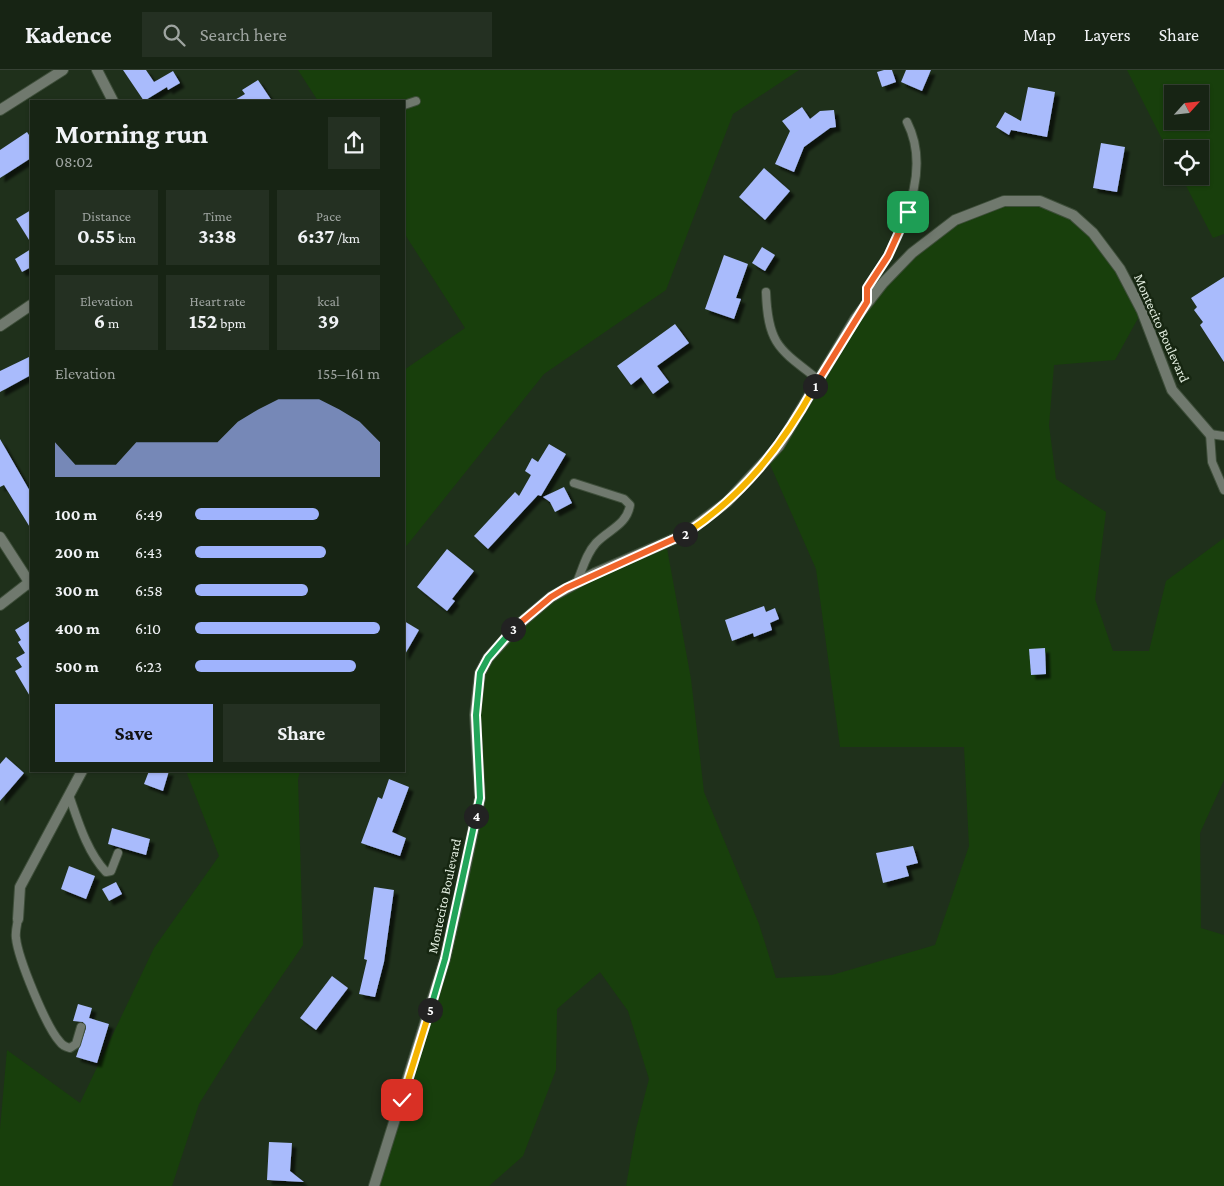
<!DOCTYPE html>
<meta charset="utf-8">
<style>
body{margin:0;font-family:"Crimson Pro",serif;background:#243022;color:#f1f3f6;height:100vh;display:flex;flex-direction:column;font-size:19px;white-space:nowrap}
*{box-sizing:border-box;margin:0}
p{font-size:16px;color:#9ea4a0}
.icon{flex:none;width:28px;height:28px;fill:none;stroke:currentColor;stroke-width:2;stroke-linecap:round;stroke-linejoin:round}
.map{position:relative;flex:1;overflow:hidden}
.details{position:absolute;left:30px;top:30px;width:375px;height:672px;display:flex;flex-direction:column;background:#172414;border-radius:0px;box-shadow:0 1px 4px #0004,0 0 0 1px #364134}
.details>*{flex:none}
.needle{width:32px;rotate:63deg}
.tools{position:absolute;left:1164px;top:15px;display:grid;gap:10px}
.tools a{display:grid;place-items:center;width:45px;height:45px;border-radius:0px;background:#172414;box-shadow:0 1px 4px #0004,0 0 0 1px #364134;font-size:25px}
.pin{position:absolute;display:grid;place-items:center;width:42px;height:42px;color:#fff;margin:-21px;border-radius:10px;box-shadow:0 2px 8px #0006}
.km{position:absolute;width:25px;height:25px;margin:-12px;border-radius:50%;background:#222;color:#fff;font-size:14px;line-height:25px;text-align:center}
.round{display:grid;place-items:center;flex:none;width:52px;height:52px;border-radius:0px;background:#243022}
.overview{display:flex;align-items:center;justify-content:space-between;height:85px;padding:0 25px}
h1{font-size:28px;font-weight:700;line-height:38px}
.stats{display:grid;grid-template-columns:repeat(3,1fr);gap:8px;height:85px;padding:5px 25px}
.stats div{display:grid;align-content:center;border-radius:0px;background:#243022;text-align:center}
.stats b{font-size:21px;font-weight:700}
.stats small{font-size:14px;font-weight:400}
.stats p{font-size:14px}
.chart{height:140px;padding:10px 25px}
.chart p{display:flex;justify-content:space-between}
.chart svg{width:100%;height:90px;margin-top:5px;fill:#9fb3fd;opacity:.7}
.cta{display:flex;gap:10px;margin-top:auto;padding:10px 25px}
.cta a{flex:1;height:58px;border-radius:0px;background:#9fb3fd;color:#111;font-size:20px;font-weight:700;line-height:58px;text-align:center}
.cta a+a{background:#243022;color:#f1f3f6}
ul{padding:0 25px;list-style:none;font-size:16px}
li{display:grid;grid-template-columns:80px 60px 1fr;align-items:center;height:38px}
li i{height:12px;border-radius:6px;background:#9fb3fd}
header{display:flex;align-items:center;gap:30px;box-sizing:border-box;height:70px;padding:0 25px;background:#172414;border-bottom:1px solid #364134}
header strong{font-size:24px}
nav{display:flex;gap:28px;margin-inline-start:auto;font-size:18px}
.search{width:350px;height:45px;background:#243022;display:flex;align-items:center;gap:12px;box-sizing:border-box;padding:0 18px;border-radius:0px;color:#9ea4a0;font-size:19px}
.map>svg:first-child{display:block}
.green{fill:#183f0c;fill-rule:evenodd}
.building{fill:#a9bbfc;filter:url(#shadow)}
.lines{fill:none;stroke-linecap:round;stroke-linejoin:round}
.service-casing{stroke:#3e4e3a;stroke-width:10}
.minor-casing{stroke:#3e4e3a;stroke-width:12}
.service{stroke:#70796e;stroke-width:8}
.minor{stroke:#70796e;stroke-width:10}
.split-1-casing{stroke:#fff;stroke-width:10}
.split-2-casing{stroke:#fff;stroke-width:10}
.split-3-casing{stroke:#fff;stroke-width:10}
.split-4-casing{stroke:#fff;stroke-width:10}
.split-5-casing{stroke:#fff;stroke-width:10}
.split-6-casing{stroke:#fff;stroke-width:10}
.split-1{stroke:#f0652b;stroke-width:6}
.split-2{stroke:#f5b400;stroke-width:6}
.split-3{stroke:#f0652b;stroke-width:6}
.split-4{stroke:#22a559;stroke-width:6}
.split-5{stroke:#22a559;stroke-width:6}
.split-6{stroke:#f5b400;stroke-width:6}
.labels{text-anchor:middle;stroke-width:5;stroke-linejoin:round;paint-order:stroke}
.street-label{font-size:14px;fill:#e2eddf;stroke:#162611}
</style>
<header>
<strong>Kadence</strong>
<div class="search"><svg class="icon" aria-label="search" viewBox="0 0 24 24"><circle cx="10" cy="10" r="6"/><path d="M15 15l6 6"/></svg>Search here</div>
<nav><a>Map</a><a>Layers</a><a>Share</a></nav>
</header>
<div class="map">
<svg width="1224" height="1116" viewBox="0 0 1224 1116">
<defs>
<filter id="shadow"><feDropShadow dx="4.5" dy="4.5" stdDeviation="1" flood-color="#0009"/></filter>
</defs>
<rect width="100%" height="100%" fill="#1f301b"/>
<!-- green -->
<g class="green">
<polygon points="298,0 799,0 733,44 666,220 544,304 404,479 404,300 465,258 404,163 404,31 318,31"/>
<path d="M1127 0H1224V164L1213 168 1181 106H1200V79H1172V89ZM1172 24H1200V51H1172Z"/>
<polygon points="1040,131 1093,163 1142,241 1115,290 1054,295 1049,355 1056,409 1106,442 1095,529 1113,581 1149,581 1166,511 1224,468 1224,710 1200,763 1201,858 1224,865 1224,1116 626,1116 636,1059 649,1009 628,941 600,902 557,939 556,1000 523,1086 489,1116 374,1116 445,889 480,728 475,645 480,603 551,527 666,473 691,609 704,722 759,854 776,908 832,905 935,875 969,776 964,677 840,677 816,499 768,390 855,249 929,168 991,134"/>
<polygon points="186,701 300,701 298,709 303,875 245,960 199,1034 172,1116 0,1116 0,1059 7,980 80,1033 154,878 219,786"/>
</g>
<!-- building -->
<g class="building">
<polygon points="123,0 146,0 154,12 173,1 180,13 168,20 167,17 144,31"/>
<polygon points="884,0 892,0 896,12 882,17 877,2"/>
<polygon points="906,0 931,0 922,21 901,12"/>
<polygon points="258,10 272,31 233,31 245,24 242,20"/>
<polygon points="1028,17 1055,22 1047,67 1011,60 1009,65 996,57 1005,42 1021,51"/>
<polygon points="802,37 810,49 820,41 834,40 836,57 830,58 804,77 794,102 775,94 790,61 782,51"/>
<polygon points="27,62 31,68 31,88 0,108 0,80"/>
<polygon points="1101,73 1125,77 1117,122 1093,118"/>
<polygon points="764,98 790,121 765,150 739,127"/>
<polygon points="31,140 31,173 16,149"/>
<polygon points="762,177 775,185 765,201 752,193"/>
<polygon points="31,179 31,197 22,202 15,189"/>
<polygon points="724,185 748,194 736,228 741,229 734,249 705,239"/>
<polygon points="1224,207 1224,292 1200,255 1203,252 1194,240 1197,237 1191,228"/>
<polygon points="675,254 689,273 657,296 669,312 653,324 641,307 631,315 617,296"/>
<polygon points="31,286 31,305 0,322 0,301"/>
<polygon points="0,369 31,423 31,459 4,415 0,417"/>
<polygon points="549,374 566,384 541,426 538,425 488,479 474,466 515,422 519,426 531,405 525,401 532,388 538,392"/>
<polygon points="564,417 572,433 555,442 550,432 543,427"/>
<polygon points="447,479 474,501 452,529 455,531 447,541 417,517"/>
<polygon points="764,536 766,542 775,538 779,549 770,553 772,560 754,567 753,563 732,571 725,550"/>
<polygon points="31,550 31,628 15,601 22,597 16,588 25,583 18,572 21,570 15,560"/>
<polygon points="404,551 419,560 404,586"/>
<polygon points="1045,578 1046,604 1031,605 1029,579"/>
<polygon points="6,687 24,703 0,731 0,694"/>
<polygon points="149,701 169,701 163,721 144,714"/>
<polygon points="389,709 409,717 392,762 406,768 400,786 361,773 378,727 382,729"/>
<polygon points="112,758 150,769 146,785 108,774"/>
<polygon points="913,776 918,793 906,796 909,806 883,813 876,783"/>
<polygon points="69,796 95,806 86,829 61,819"/>
<polygon points="116,812 122,824 109,831 102,819"/>
<polygon points="374,817 394,820 384,892 375,927 359,924 367,890 364,889"/>
<polygon points="332,906 348,918 316,960 300,948"/>
<polygon points="78,934 92,938 89,948 109,954 97,993 76,987 86,958 83,952 73,951"/>
<polygon points="269,1072 292,1073 290,1101 304,1112 267,1110"/>
</g>
<g class="lines">
<defs>
<g id="service">
<polyline points="404,35 416,31"/>
<path d="M766 222C768 275 779 279 819 310"/>
<path d="M867 232C868 211 879 203 889 184 909 144 929 95 907 52"/>
<polyline points="1224,366 1210,364 1212,392 1224,420"/>
<path d="M574 413 624 429 630 435C627 455 608 460 596 473 586 484 583 498 577 512"/>
<path d="M69 725C78 751 87 782 106 802L111 801 118 783"/>
<path d="M18 849C17 855 15 862 16 868 18 888 46 957 60 972 62 975 66 977 70 978L76 974 81 957"/>
</g>
<g id="minor">
<polyline points="97,0 113,31"/>
<polyline points="0,40 63,0"/>
<polyline points="0,256 31,235"/>
<polyline points="0,467 31,515"/>
<polyline points="0,535 31,511"/>
<polyline points="18,849 20,817 82,701"/>
<polyline points="374,1116 445,889 461,818 480,728 475,645 480,603 488,588 518,555 551,527 595,503 683,465 727,432 779,376 855,249 883,213 912,183 955,150 1004,131 1040,131 1073,145 1093,163 1120,199 1142,241 1172,320 1210,364"/>
</g>
</defs>
<!-- service casing -->
<use href="#service" class="service-casing"/>
<!-- minor casing -->
<use href="#minor" class="minor-casing"/>
<!-- service -->
<use href="#service" class="service"/>
<!-- minor -->
<use href="#minor" class="minor"/>
</g>
<g class="lines">
<defs>
<polyline id="split-1" points="815,316 867,232 867,218 888,186 908,142"/>
<path id="split-2" d="M685 464C743 426 782 376 815 316"/>
<polyline id="split-3" points="513,559 551,527 566,518 685,464"/>
<polyline id="split-4" points="476,746 480,728 476,645 480,603 488,588 513,559"/>
<polyline id="split-5" points="430,940 445,889 476,746"/>
<polyline id="split-6" points="402,1030 430,940"/>
</defs>
<!-- split-1 casing -->
<use href="#split-1" class="split-1-casing"/>
<!-- split-2 casing -->
<use href="#split-2" class="split-2-casing"/>
<!-- split-3 casing -->
<use href="#split-3" class="split-3-casing"/>
<!-- split-4 casing -->
<use href="#split-4" class="split-4-casing"/>
<!-- split-5 casing -->
<use href="#split-5" class="split-5-casing"/>
<!-- split-6 casing -->
<use href="#split-6" class="split-6-casing"/>
<!-- split-1 -->
<use href="#split-1" class="split-1"/>
<!-- split-2 -->
<use href="#split-2" class="split-2"/>
<!-- split-3 -->
<use href="#split-3" class="split-3"/>
<!-- split-4 -->
<use href="#split-4" class="split-4"/>
<!-- split-5 -->
<use href="#split-5" class="split-5"/>
<!-- split-6 -->
<use href="#split-6" class="split-6"/>
</g>
<g class="labels">
<!-- street labels -->
<g class="street-label">
<text transform="translate(1162 258) rotate(66)" y="5">Montecito Boulevard</text>
<text transform="translate(444 826) rotate(-78)" y="5">Montecito Boulevard</text>
</g>
</g>
</svg>
<div class="tools">
<a><svg class="needle" viewBox="-14 -14 28 28"><path d="M0-13l5 13h-10z" fill="#e53935"/><path d="M0 13l5-13h-10z" fill="#9ea4a0"/></svg></a>
<a><svg class="icon" aria-label="locate" viewBox="0 0 24 24"><circle cx="12" cy="12" r="6"/><path d="M12 2v4M12 18v4M2 12h4M18 12h4"/></svg></a>
</div>
<div class="pin" style="left:908px;top:142px;background:#1e9e55"><svg class="icon" aria-label="arrive" viewBox="0 0 24 24"><path d="M6 21V4h12l-3 4 3 4H6"/></svg></div>
<div class="pin" style="left:402px;top:1030px;background:#d93025"><svg class="icon" aria-label="check" viewBox="0 0 24 24"><path d="M5 12l5 5 9-10"/></svg></div>
<b class="km" style="left:815px;top:316px">1</b>
<b class="km" style="left:685px;top:464px">2</b>
<b class="km" style="left:513px;top:559px">3</b>
<b class="km" style="left:476px;top:746px">4</b>
<b class="km" style="left:430px;top:940px">5</b>
<section class="details">
<div class="overview"><div><h1>Morning run</h1><p>08:02</p></div><a class="round"><svg class="icon" aria-label="share" viewBox="0 0 24 24"><path d="M12 15V3M7 8l5-5 5 5M5 13v7h14v-7"/></svg></a></div>
<div class="stats">
<div><p>Distance</p><b>0.55<small> km</small></b></div>
<div><p>Time</p><b>3:38</b></div>
<div><p>Pace</p><b>6:37<small> /km</small></b></div>
</div>
<div class="stats">
<div><p>Elevation</p><b>6<small> m</small></b></div>
<div><p>Heart rate</p><b>152<small> bpm</small></b></div>
<div><p>kcal</p><b>39</b></div>
</div>
<div class="chart"><p><span>Elevation</span>155–161 m</p>
<svg viewBox="0 0 160 44" preserveAspectRatio="none"><path d="M0 44V27L10 38L20 38L30 38L40 27L50 27L60 27L70 27L80 27L90 17L100 11L110 6L120 6L130 6L140 11L150 17L160 27V44z"/></svg>
</div>
<ul>
<li><b>100 m</b>6:49<i style="width:67%"></i></li>
<li><b>200 m</b>6:43<i style="width:71%"></i></li>
<li><b>300 m</b>6:58<i style="width:61%"></i></li>
<li><b>400 m</b>6:10<i style="width:100%"></i></li>
<li><b>500 m</b>6:23<i style="width:87%"></i></li>
</ul>
<div class="cta"><a>Save</a><a>Share</a></div>
</section>
</div>
